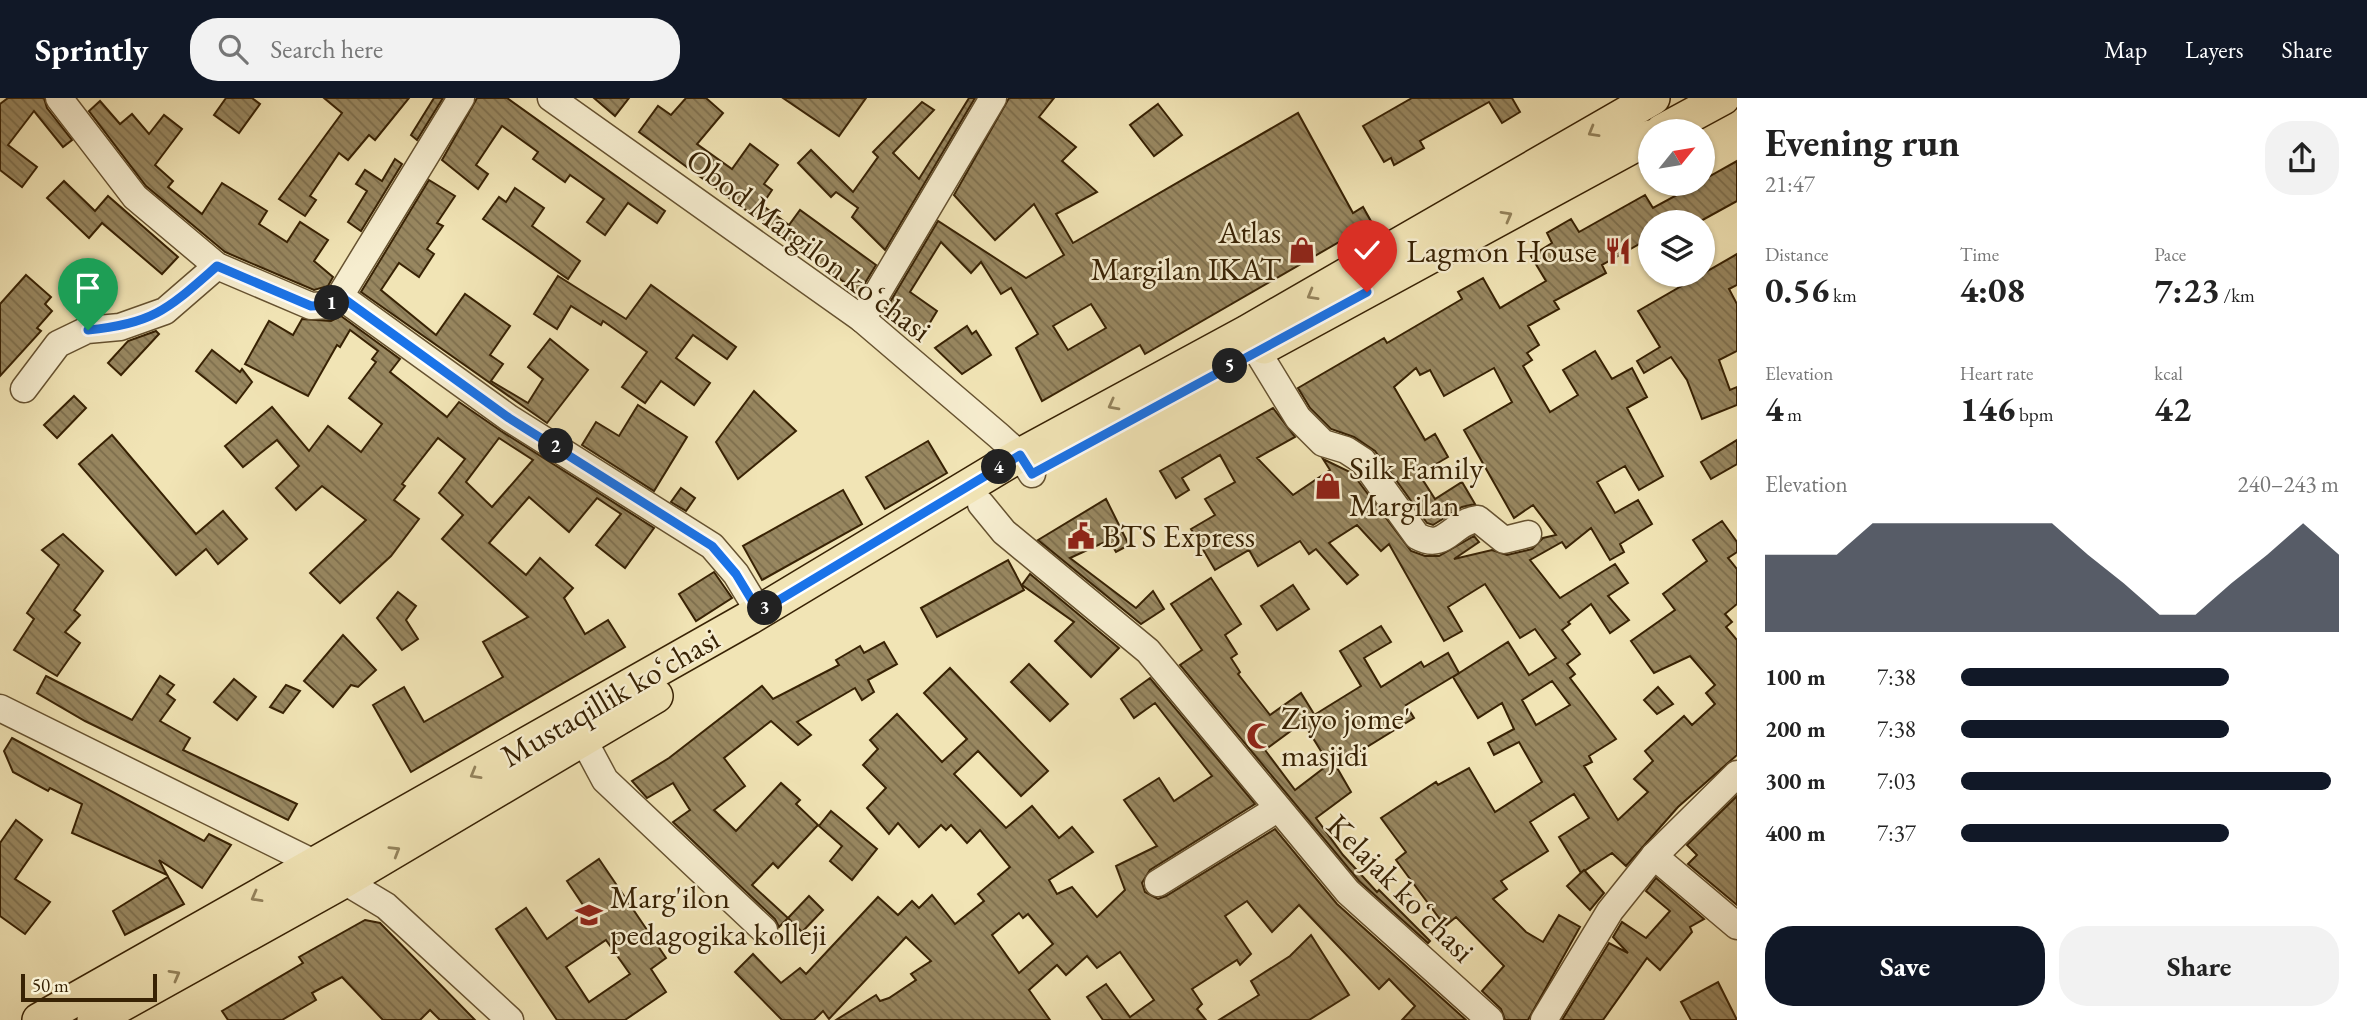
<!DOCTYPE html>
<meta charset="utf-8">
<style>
body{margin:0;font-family:"EB Garamond",serif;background:#f2f2f2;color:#222;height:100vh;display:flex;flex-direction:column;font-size:26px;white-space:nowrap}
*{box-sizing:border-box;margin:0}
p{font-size:23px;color:#767676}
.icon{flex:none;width:38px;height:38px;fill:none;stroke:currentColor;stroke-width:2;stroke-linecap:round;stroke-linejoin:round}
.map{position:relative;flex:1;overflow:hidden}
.panel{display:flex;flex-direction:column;background:#fff;width:630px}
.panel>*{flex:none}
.needle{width:46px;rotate:60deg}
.controls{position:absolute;left:1638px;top:21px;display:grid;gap:14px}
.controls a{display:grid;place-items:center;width:77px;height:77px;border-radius:50%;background:#fff;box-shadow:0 2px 5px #0004;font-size:35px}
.scale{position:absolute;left:21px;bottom:18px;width:136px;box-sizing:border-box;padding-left:7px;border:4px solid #382204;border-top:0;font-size:19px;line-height:24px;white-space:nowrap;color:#382204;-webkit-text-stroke:5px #f6edcf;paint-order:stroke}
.pin{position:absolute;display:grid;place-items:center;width:60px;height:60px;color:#fff;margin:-72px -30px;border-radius:50% 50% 50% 0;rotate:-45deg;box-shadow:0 0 7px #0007}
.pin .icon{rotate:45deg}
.km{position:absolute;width:35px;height:35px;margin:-18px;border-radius:50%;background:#222;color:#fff;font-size:19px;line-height:35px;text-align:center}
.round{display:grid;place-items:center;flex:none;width:74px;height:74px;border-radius:28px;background:#f2f2f2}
.overview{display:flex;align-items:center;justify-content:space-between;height:119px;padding:0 28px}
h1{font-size:38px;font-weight:700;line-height:52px}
.figures{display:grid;grid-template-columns:repeat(3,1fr);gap:10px;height:119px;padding:7px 28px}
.figures div{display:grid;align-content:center}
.figures b{font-size:35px;font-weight:700}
.figures small{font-size:19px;font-weight:400}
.figures p{font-size:19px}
.chart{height:196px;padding:14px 28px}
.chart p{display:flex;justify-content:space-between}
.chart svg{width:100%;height:126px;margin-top:7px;fill:#111827;opacity:.7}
.cta{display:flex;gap:14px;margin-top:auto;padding:14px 28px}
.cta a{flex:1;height:80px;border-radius:28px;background:#111827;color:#fff;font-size:28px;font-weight:700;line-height:80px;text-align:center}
.cta a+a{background:#f2f2f2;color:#222}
ul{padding:0 28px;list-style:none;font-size:23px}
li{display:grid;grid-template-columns:112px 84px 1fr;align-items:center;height:52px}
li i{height:18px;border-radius:9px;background:#111827}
header{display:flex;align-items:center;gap:42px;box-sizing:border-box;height:98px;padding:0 35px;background:#111827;color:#fff}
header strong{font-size:33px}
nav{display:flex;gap:38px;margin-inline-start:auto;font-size:24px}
.search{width:490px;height:63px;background:#f2f2f2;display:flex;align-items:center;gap:18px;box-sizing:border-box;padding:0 24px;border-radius:28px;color:#767676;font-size:26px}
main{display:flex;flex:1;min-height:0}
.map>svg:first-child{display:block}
.building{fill:url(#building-back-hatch);stroke:#382204;stroke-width:2;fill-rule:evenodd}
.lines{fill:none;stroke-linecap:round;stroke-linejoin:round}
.minor-casing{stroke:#665230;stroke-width:29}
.major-casing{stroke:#382204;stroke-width:36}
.minor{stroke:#f6edcf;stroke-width:26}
.major{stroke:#f1e4b5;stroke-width:33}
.oneway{stroke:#94835c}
.route-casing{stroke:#fff;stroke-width:14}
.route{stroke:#1a73e8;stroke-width:9}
.labels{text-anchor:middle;stroke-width:5;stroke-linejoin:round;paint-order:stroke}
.poi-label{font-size:32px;fill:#382204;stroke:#f6edcf;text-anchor:start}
.street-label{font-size:32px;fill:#382204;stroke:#f6edcf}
</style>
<header>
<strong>Sprintly</strong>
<div class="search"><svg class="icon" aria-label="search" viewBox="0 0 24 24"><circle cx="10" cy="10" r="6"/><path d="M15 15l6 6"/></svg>Search here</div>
<nav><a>Map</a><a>Layers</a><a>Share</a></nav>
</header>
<main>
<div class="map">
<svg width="1737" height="922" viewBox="0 0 1737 922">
<defs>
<pattern id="building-back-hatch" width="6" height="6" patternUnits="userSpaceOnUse" patternTransform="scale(1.75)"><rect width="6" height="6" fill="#988760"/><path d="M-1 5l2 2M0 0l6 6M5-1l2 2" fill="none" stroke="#7d6e4d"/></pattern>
</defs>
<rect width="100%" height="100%" fill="#f1e4b5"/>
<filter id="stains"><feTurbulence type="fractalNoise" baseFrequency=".00286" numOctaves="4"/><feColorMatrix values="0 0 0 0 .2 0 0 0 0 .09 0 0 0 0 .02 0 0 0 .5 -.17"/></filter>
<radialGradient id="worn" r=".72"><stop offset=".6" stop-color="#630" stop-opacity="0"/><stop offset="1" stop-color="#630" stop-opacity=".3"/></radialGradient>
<!-- building -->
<g class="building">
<polygon points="8,0 44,0 47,10 72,42 63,49 34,13 8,47 37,69 22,89 0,72 0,6"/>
<polygon points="226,0 252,0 260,6 239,35 214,17"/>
<polygon points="324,0 409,0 375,42 369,37 348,62 339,55 310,98 316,102 305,118 279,101 342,15"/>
<polygon points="434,0 443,0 417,42 411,37"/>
<polygon points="477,0 507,0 665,113 657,125 628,105 605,137 587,124 604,101 570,77 565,84 533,61 538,54 502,28 476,67 488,76 478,91 442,62"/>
<polygon points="594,0 629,0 615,18"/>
<polygon points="686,0 706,0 723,15 697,46 732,71 750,46 778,67 764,86 772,92 762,107 789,127 800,112 876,167 859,195 639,34 658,8 671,17"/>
<polygon points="783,0 866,0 839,38"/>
<polygon points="969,0 975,0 885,152 852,119 858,110 836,94 831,99 798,65 811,52 853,94 878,59 873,54 922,4 934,12 893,55 919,81"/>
<path d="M1009 0H1054L1039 19 1076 49 1062 63 1097 94 1056 116 1073 145 1298 15 1353 115 1363 109 1372 125 1145 256 1140 247 1042 303 1016 250 1038 236 1011 190 1001 196 981 164 971 175 941 144 910 194 937 213 923 236 886 211 938 123 1026 180 1064 157 1034 106 995 142 954 97ZM1091 206 1106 230 1068 252 1053 228Z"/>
<polygon points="1412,0 1512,0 1520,14 1502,25 1489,4 1420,43 1424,50 1394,67 1391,60 1384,64 1363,28"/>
<polygon points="100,3 120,26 132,16 149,36 164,17 182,31 155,67 173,83 168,89 202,116 222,85 267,113 259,126 287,144 300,124 328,142 314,163 333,179 328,188 314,192 225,154 146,88 89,13"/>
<polygon points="1158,6 1182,37 1154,58 1130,27"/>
<polygon points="395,61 402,66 361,133 348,124 367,93 356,86 365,72 382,83"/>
<path d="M1737 63V103L1699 124H1650V140L1602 167 1606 175 1554 203 1559 211 1528 228 1539 247 1527 255 1532 262 1523 268 1550 314 1578 297 1563 272 1595 253 1612 281 1632 270 1647 299 1627 310 1663 378 1639 392 1625 368 1597 384 1615 415 1638 402 1652 426 1620 446 1624 454 1610 462 1591 430 1566 450 1562 444 1530 462 1560 500 1615 466 1628 485 1608 498 1629 522 1610 535 1591 506 1568 524 1570 526 1562 532 1580 556 1567 566 1575 576 1570 580 1616 641 1589 658 1592 664 1584 668 1618 722 1648 694 1634 681 1653 663 1645 653 1684 618 1692 627 1715 606 1706 595 1715 587 1690 558 1654 575 1631 543 1675 512 1663 496 1707 463 1693 442 1722 423 1737 444V454L1728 460 1737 471V506L1725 516 1732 524 1726 529 1737 542V657L1678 709 1626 768 1612 755 1581 775 1559 739 1589 720 1574 696 1530 724 1548 753 1501 783 1507 791 1493 801 1526 834 1543 844 1559 817 1580 829 1528 922H1505L1501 911 1482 893 1504 868 1456 819 1445 828 1396 762 1406 754 1381 720 1436 684 1438 687 1469 670 1495 714 1542 684 1519 644 1494 657 1488 645 1514 631 1502 605 1478 620 1453 579 1508 544 1529 577 1556 560 1535 531 1520 540 1485 486 1448 509 1462 533 1444 543 1389 446 1381 453 1357 427 1329 445 1358 477 1347 486 1316 451 1309 456 1300 443 1258 468 1249 452 1215 472 1191 431 1215 417 1205 401 1235 384 1220 357 1182 380 1189 392 1176 400 1160 373 1273 310 1295 339 1257 360 1293 397 1330 372 1323 361 1352 375 1411 453 1425 458H1439L1474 438 1479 444 1454 461 1492 452 1507 457 1532 451 1543 440 1556 437 1533 407 1514 420 1464 332 1512 304 1494 270 1444 298 1430 272 1420 277 1416 270 1394 289 1425 342 1435 336 1448 359 1419 376 1435 401 1462 384 1475 406 1462 409 1433 427 1427 425 1375 353 1354 339 1331 331 1310 310 1298 290 1384 240 1387 245 1462 201 1458 194 1483 180 1500 210 1546 183 1531 158 1552 145 1547 135 1571 121 1579 134 1645 97 1653 110 1697 86H1703V82ZM1552 583 1570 607 1536 627 1522 602Z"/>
<polygon points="429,82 455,98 437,125 443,128 427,151 434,156 419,179 399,165 381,192 436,237 465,196 510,228 490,257 503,266 491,283 528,305 543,281 528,269 550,241 588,272 547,325 361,194"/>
<polygon points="64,83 95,113 108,98 178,159 162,176 102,125 89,140 47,100"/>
<polygon points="515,90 544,110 532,128 580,163 568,181 483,121 499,99 506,104"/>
<polygon points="1737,156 1737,187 1729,191 1737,206 1737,253 1719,262 1730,292 1737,289 1737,307 1702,321 1687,282 1671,259 1644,275 1637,263 1660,249 1638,213"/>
<polygon points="26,177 51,199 45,206 52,213 37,230 41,233 0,278 0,206"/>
<polygon points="558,178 626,221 651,187 736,249 727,261 693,237 676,260 710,285 694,307 661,283 645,305 622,289 647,254 603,223 601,227 571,208 557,231 534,216"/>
<path d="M341 218 400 261 390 274 447 319 459 304 501 333 654 430 625 470 596 447 621 416 597 400 569 434 529 399 489 445 526 477 540 460 573 490 564 500 585 536 608 522 625 549 411 674 373 607 404 589 424 624 503 579 483 544 528 519 442 441 463 417 439 395 465 361 438 340 402 386 405 388 394 402 419 421 391 458 340 505 310 475 366 422 322 388 296 412 276 390 299 368 277 342 243 369 225 348 272 309 309 353 328 328 361 354 382 326 349 300 376 264 372 261 378 253 350 232 340 249 337 247 308 298 245 266 269 223 293 237 302 221 331 223ZM499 340 533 362 492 409 466 384Z"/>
<polygon points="967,228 972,236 976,233 991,257 962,276 935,250"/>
<polygon points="156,233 159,236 121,277 108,265 128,243"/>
<polygon points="212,252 240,274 242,271 252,284 236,305 196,273"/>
<polygon points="754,293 796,333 738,381 716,344"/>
<polygon points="74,298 86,310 57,340 44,327"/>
<polygon points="638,307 687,339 654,393 582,347 596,324 619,338"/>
<polygon points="112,337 196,436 223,413 247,441 218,466 206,451 176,477 79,366"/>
<polygon points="1737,342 1737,366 1711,381 1701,364"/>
<polygon points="928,343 947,375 885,411 866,379"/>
<polygon points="681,390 695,400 686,413 671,404"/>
<polygon points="843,392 862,426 762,482 743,448"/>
<polygon points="1106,401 1129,447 1116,454 1109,442 1070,460 1136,510 1153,493 1164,511 1141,526 1038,442"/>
<polygon points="63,436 103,473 74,512 80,517 65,534 80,545 57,578 14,552 34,521 27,515 59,467 42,452"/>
<polygon points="1008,462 1024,492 937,539 921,510"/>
<polygon points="714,474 732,500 696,523 679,496"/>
<polygon points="1030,476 1119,550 1091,579 1055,543 1074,524 1022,487"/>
<path d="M1211 480 1241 526 1225 537 1237 556 1231 560 1240 574 1238 576 1270 617 1301 595 1314 616 1306 622 1361 588 1340 553 1381 528 1391 544 1364 560 1381 589 1421 564 1424 569 1448 555 1459 575 1406 607 1414 620 1336 668 1351 694 1316 720 1343 757 1377 794 1379 792 1430 843 1428 845 1359 783 1180 567 1202 552 1171 506ZM1303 624 1329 666 1295 692 1265 652Z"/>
<polygon points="1293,487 1309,511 1277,532 1261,508"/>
<polygon points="398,494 416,508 406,522 418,541 402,552 377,520"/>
<polygon points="343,537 376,572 358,589 351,587 333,609 304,583"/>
<polygon points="884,544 897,566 868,582 874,594 862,602 855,590 797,624 811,637 798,647 771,623 724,660 745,688 714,712 736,733 781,685 800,702 796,706 818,727 778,770 773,765 752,787 788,820 779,829 775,821 673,724 690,712 673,685 647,700 632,683 669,660 762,588 773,601 839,567 836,562 860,548 864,555"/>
<polygon points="1029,566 1068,606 1050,623 1011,584"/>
<path d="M950 570 1048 673 1021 698 978 653 954 676 1006 730 1032 708 1059 740 1072 729 1093 754 1049 782 1057 796 1072 789 1097 819 1125 792 1116 768 1157 748 1124 702 1159 680 1174 703 1212 678 1155 605 1134 620 1121 601 1150 580 1255 706 1150 772 1142 785 1145 794 1158 801 1166 798 1275 731 1337 806 1466 922H1402L1415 908 1389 881 1379 891 1299 807 1272 834 1247 803 1225 818 1251 856 1240 867 1237 862 1192 891 1202 906 1197 911 1206 922H1103L1087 899 1106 886 1130 919 1154 902 1120 854 1097 870 1087 858 1066 877 1057 867 1029 892 1050 922H836L876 897 880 903 889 900 916 882 911 876 931 863 906 839 829 921 823 913 814 922H782L735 874 753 856 781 885 800 870 806 876 878 799 898 817 912 803 919 810 932 797 955 826 984 803 978 796 1010 769 980 732 967 745 951 727 946 732 941 727 919 749 898 725 889 736 867 710 886 690 863 667 878 651 870 642 897 616 942 664 967 641 924 595ZM1019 815 1023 820 1028 816 1053 846 1019 875 992 837Z"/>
<polygon points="46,578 132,622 160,578 174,587 167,596 175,602 160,623 190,640 183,652 297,706 288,722 85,623 37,595"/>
<polygon points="234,581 256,599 237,622 214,604"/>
<polygon points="286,587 300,593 283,615 270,609"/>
<polygon points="1658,589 1673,606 1657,616 1644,602"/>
<polygon points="12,640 204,743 209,736 231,747 202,790 159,762 167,777 72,735 82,706 50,690 48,693 13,674 4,653"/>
<polygon points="1737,698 1737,807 1688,766 1697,757 1687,747"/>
<polygon points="831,713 877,751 852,782 830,763 842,748 819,728"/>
<polygon points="16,722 42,742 15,781 50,804 25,836 0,818 0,745"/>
<path d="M599 761 666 860 651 871 666 894 625 922H557L496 831 526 810 547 841 568 826 587 813 567 783ZM606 842 630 876 589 904 566 869Z"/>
<polygon points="1584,772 1604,795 1590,812 1567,788"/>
<polygon points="168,779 184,806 125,837 113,813"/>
<polygon points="1656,780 1704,821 1690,829 1692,834 1660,872 1647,860 1603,922 1562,922 1609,845 1628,855 1613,839 1622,824 1646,840 1670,813 1646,793"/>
<polygon points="809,798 823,812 802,834 788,820"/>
<polygon points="365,822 380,825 475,922 440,922 430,912 420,922 383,922 342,879 312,895 316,902 282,922 228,922 222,913 303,865 299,859"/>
<polygon points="1311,837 1349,897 1309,922 1219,922 1259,897 1251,883 1290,858"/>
<polygon points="1718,884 1737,922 1691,922 1681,904"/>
</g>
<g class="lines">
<defs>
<g id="minor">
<polyline points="59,0 135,99 217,168 311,208 330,207 340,198 509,320 712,448 736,476 759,514"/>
<polyline points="551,0 862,221 999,338 1020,357 1032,376"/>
<polyline points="340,198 461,0"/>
<polyline points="862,221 993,0"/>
<path d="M1257 253 1298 320 1323 345 1346 352 1363 363 1417 438C1446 454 1451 424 1478 421L1504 442 1528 436"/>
<polyline points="24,291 58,246 87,232 120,229 165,213 217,168"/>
<polyline points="981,406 1004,434 1148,553 1348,794 1490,922"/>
<polyline points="0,610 316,766 386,808 510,922"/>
<polyline points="583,641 605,682 764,832"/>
<polyline points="1654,758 1737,828"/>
<polyline points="1158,785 1277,711"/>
<polyline points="1544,922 1610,813 1654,758 1737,676"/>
</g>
<g id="major">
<polyline points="1662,33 1723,0"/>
<polyline points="1264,249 1650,39"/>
<polyline points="39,922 749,520 1020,357 1247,234 1653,0"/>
<polyline points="94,922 344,783 656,598"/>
</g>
</defs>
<!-- minor casing -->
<use href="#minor" class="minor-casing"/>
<!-- major casing -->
<use href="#major" class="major-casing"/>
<!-- minor -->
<use href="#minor" class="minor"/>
<!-- major -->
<use href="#major" class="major"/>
</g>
<!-- one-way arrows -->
<defs><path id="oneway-chevron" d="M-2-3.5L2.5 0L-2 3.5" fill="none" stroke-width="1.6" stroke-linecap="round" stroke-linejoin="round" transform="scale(1.75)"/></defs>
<g class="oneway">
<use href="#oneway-chevron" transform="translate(1593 34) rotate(150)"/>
<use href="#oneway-chevron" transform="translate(1507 118) rotate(-29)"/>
<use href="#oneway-chevron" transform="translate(1312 197) rotate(150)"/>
<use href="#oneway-chevron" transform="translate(1113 307) rotate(152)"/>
<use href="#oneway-chevron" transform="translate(475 676) rotate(150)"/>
<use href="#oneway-chevron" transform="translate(395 753) rotate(-31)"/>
<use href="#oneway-chevron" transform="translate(256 799) rotate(151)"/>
<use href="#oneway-chevron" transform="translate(175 877) rotate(-29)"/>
</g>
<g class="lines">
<defs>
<path id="route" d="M88 232C154 226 169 210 217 168L311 208 330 207 340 198 509 320 712 448 736 476 759 514 1020 357 1032 376 1367 194"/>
</defs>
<!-- route casing -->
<use href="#route" class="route-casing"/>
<!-- route -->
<use href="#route" class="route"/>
</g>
<!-- icons -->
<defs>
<symbol id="shop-bare" viewBox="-9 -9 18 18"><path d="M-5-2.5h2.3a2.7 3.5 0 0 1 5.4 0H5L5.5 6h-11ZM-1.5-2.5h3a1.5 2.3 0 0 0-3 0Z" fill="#8f2418" stroke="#f6edcf" stroke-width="2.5" paint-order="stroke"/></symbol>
<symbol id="restaurant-bare" viewBox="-9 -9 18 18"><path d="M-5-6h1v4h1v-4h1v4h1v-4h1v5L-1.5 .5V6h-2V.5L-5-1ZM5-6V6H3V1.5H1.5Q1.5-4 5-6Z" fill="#8f2418" stroke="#f6edcf" stroke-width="2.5" paint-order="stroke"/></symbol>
<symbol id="civic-bare" viewBox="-9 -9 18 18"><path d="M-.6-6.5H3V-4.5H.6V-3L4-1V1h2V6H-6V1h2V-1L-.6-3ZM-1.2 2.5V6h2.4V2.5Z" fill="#8f2418" stroke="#f6edcf" stroke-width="2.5" paint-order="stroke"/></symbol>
<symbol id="mosque-bare" viewBox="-9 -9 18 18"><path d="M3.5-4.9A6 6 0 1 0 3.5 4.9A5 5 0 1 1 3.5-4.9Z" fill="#8f2418" stroke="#f6edcf" stroke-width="2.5" paint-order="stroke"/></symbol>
<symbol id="university-bare" viewBox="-9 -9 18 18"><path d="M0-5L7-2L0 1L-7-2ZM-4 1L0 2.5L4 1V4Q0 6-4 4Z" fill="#8f2418" stroke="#f6edcf" stroke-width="2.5" paint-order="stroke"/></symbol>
</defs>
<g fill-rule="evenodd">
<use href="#shop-bare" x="1283" y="133" width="38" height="38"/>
<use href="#restaurant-bare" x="1599" y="134" width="38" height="38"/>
<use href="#shop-bare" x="1309" y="369" width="38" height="38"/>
<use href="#civic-bare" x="1062" y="419" width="38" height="38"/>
<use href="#mosque-bare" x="1241" y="619" width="38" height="38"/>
<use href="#university-bare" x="570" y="798" width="38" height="38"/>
</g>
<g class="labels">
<!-- poi labels -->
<g class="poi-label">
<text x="1281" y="145" text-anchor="end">Atlas<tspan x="1281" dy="37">Margilan IKAT</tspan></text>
<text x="1597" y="164" text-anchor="end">Lagmon House</text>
<text x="1349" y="381">Silk Family<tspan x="1349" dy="37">Margilan</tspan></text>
<text x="1102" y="449">BTS Express</text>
<text x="1281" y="631">Ziyo jome'<tspan x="1281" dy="37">masjidi</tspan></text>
<text x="610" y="810">Marg'ilon<tspan x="610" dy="37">pedagogika kolleji</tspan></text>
</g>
<!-- street labels -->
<g class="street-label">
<text transform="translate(809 147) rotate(37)" y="11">Obod Margilon koʻchasi</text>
<text transform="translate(610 599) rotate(-30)" y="11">Mustaqillik koʻchasi</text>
<text transform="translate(1401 790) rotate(45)" y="11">Kelajak koʻchasi</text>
</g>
</g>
<rect width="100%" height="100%" filter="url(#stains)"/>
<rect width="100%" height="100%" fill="url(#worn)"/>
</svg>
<div class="controls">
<a><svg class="needle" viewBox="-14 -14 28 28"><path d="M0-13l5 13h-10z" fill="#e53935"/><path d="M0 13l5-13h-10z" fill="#767676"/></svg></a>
<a><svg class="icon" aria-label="layers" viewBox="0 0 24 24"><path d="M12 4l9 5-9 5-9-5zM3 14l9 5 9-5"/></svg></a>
</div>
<div class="scale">50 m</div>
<div class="pin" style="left:88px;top:232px;background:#1e9e55"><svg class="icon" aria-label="arrive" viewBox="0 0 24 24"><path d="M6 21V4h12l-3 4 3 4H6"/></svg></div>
<div class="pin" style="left:1367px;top:194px;background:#d93025"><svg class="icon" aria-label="check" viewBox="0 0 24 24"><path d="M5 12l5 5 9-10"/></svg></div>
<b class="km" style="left:332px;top:205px">1</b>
<b class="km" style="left:556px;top:348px">2</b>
<b class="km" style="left:765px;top:510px">3</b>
<b class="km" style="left:999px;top:369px">4</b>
<b class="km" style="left:1230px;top:268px">5</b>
</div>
<section class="panel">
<div class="overview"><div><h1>Evening run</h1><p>21:47</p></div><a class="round"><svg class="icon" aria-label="share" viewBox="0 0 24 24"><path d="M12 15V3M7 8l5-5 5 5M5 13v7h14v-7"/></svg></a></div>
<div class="figures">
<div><p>Distance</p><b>0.56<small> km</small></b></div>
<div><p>Time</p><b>4:08</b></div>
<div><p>Pace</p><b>7:23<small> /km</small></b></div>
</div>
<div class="figures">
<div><p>Elevation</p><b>4<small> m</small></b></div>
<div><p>Heart rate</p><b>146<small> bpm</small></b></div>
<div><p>kcal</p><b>42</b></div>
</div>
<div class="chart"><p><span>Elevation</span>240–243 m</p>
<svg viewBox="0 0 160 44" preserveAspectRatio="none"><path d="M0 44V17L10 17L20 17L30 6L40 6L50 6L60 6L70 6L80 6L90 17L100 27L110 38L120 38L130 27L140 17L150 6L160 17V44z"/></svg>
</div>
<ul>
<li><b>100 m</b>7:38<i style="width:71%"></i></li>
<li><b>200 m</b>7:38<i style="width:71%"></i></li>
<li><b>300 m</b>7:03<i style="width:98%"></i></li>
<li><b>400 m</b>7:37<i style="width:71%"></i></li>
</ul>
<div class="cta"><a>Save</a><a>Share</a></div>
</section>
</main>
